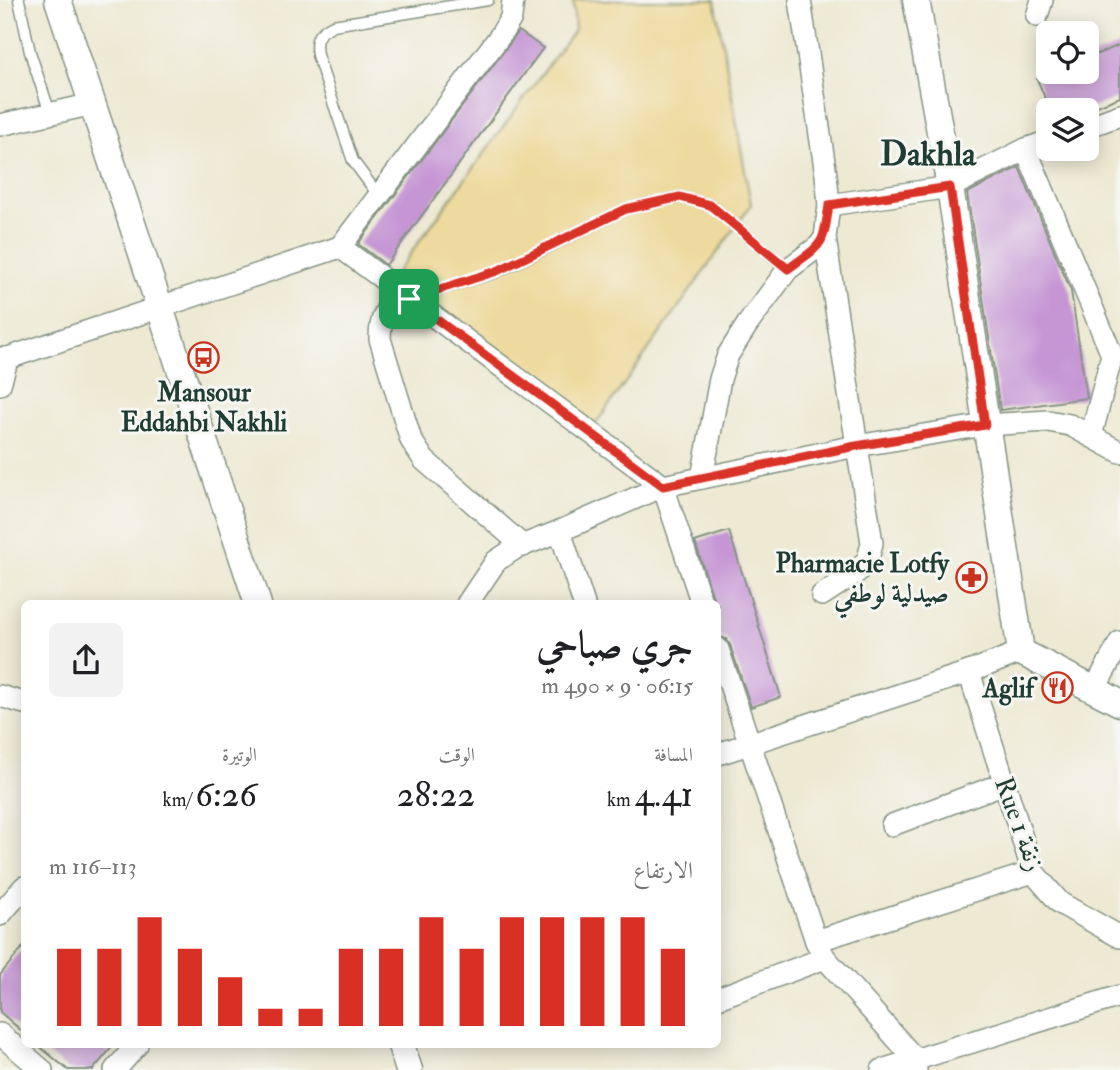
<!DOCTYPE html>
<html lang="ar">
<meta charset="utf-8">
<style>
body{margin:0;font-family:"IM FELL Double Pica",Amiri,serif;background:#f2f2f2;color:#202124;direction:rtl;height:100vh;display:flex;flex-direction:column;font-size:26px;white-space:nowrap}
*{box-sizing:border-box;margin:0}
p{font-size:23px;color:#757577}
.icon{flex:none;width:38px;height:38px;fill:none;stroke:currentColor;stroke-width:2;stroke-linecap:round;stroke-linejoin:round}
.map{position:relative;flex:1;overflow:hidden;direction:ltr}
.side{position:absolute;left:21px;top:600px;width:700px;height:448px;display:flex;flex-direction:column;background:#fff;border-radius:10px;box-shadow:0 4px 18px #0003;direction:rtl}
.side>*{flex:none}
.fabs{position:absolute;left:1036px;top:21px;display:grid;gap:14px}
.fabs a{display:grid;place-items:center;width:63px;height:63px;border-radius:10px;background:#fff;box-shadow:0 4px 18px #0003;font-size:35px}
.pin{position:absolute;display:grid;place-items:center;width:60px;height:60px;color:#fff;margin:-30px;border-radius:14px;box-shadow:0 4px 10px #0006}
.round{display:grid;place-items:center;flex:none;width:74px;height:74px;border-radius:10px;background:#f2f2f2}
.head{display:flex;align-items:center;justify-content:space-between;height:119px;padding:0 28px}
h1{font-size:38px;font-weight:600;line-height:52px}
.stats{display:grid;grid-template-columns:repeat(3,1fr);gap:10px;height:119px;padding:7px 28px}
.stats div{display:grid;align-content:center}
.stats b{font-size:35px;font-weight:600}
.stats small{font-size:19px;font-weight:400}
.stats p{font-size:19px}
.chart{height:196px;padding:14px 28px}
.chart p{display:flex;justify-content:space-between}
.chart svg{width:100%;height:126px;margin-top:7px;stroke:#d93025;stroke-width:6}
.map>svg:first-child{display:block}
.sand{fill:#eeda9e;stroke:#868c69;stroke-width:2}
.building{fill:#c595d4}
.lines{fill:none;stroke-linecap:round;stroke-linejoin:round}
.service-casing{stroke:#869384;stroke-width:13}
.minor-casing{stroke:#869384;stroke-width:24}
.tertiary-casing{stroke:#869384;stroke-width:29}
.service{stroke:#fff;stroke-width:10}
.minor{stroke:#fff;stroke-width:21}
.tertiary{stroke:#fff;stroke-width:26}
.route-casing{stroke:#fff;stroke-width:14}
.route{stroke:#d93025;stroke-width:9}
.labels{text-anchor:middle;stroke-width:6;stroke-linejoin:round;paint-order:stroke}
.poi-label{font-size:26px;font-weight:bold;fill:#1f3d34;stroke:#f6f6f2;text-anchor:end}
.street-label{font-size:26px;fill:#1f3d34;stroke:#f6f6f2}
.district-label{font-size:33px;font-weight:bold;fill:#1f3d34;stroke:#f6f6f2}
</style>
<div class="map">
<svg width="1120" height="1070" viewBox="0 0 1120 1070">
<rect width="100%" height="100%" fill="#f6f6f2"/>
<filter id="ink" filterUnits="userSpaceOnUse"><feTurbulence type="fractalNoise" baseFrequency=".0143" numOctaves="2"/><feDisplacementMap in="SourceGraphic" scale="14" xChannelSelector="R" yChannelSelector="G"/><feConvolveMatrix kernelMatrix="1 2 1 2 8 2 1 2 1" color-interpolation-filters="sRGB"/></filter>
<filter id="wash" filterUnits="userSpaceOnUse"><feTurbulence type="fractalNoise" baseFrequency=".00686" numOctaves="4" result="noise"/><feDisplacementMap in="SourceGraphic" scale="28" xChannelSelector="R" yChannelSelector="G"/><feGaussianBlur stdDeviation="1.57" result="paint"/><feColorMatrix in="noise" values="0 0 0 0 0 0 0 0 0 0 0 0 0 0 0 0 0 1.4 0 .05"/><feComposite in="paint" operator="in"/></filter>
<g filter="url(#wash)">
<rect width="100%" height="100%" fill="#ede9d3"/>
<!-- sand -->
<polygon class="sand" points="573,0 715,0 751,205 595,425 394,276 575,29"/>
<g id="blocks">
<!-- building -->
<g class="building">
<polygon points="519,31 543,48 386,265 358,244"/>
<polygon points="1120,45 1120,97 1087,110 1050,110 1037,79 1054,72 1087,72 1087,58"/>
<polygon points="1019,167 1071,291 1087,398 1000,410 967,193"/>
<polygon points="729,531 781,697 751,707 730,645 726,639 718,636 718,604 715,604 695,542"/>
<polygon points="24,946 24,1033 0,1012 0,975"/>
<polygon points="38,1045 114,1045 93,1070 68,1070"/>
</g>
</g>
</g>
<g filter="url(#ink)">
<use href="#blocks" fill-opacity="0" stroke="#869384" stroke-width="2"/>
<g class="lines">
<defs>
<g id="service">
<polyline points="19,0 30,52 50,113"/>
<path d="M379 196 353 161 317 55C314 38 318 33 333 25L488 0"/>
<polyline points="411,298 497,272 626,209 680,197 710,205 788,269"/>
</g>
<g id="minor">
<polyline points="513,0 511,18 500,36 340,247 663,486 702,604"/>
<polyline points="800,0 826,175 829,205 825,238 872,543 868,559 857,572 822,595"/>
<polyline points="1037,16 1042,0"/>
<polyline points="0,125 93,104"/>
<polyline points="1087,127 1120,115"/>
<polyline points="1026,149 1112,355 1091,436"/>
<polyline points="829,205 950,187 1026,149 1048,141"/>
<path d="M400 292C386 307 380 318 380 339L411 440 424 460 523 546"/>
<polyline points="0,358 8,358 340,247"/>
<polyline points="0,384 8,358"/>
<polyline points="702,478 720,379 728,355 747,325 788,269 819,246 825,238"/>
<polyline points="560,531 584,604"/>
<polyline points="467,604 496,561 516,548 560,531 663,486 856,446 985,425 1048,421 1070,425 1120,452"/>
<polyline points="718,649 816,941 825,958 915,1059 916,1070"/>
<polyline points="969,672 1033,872 1060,903 1120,937"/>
<polyline points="1094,690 1120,642"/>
<polyline points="0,696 24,703"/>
<polyline points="718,754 969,672 1021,652"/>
<polyline points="892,825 1005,783"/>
<polyline points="0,915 24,887"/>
<polyline points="816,941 1033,872"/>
<polyline points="718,998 825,958"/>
<polyline points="0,1034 42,1070"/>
<polyline points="115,1070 137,1045"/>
<polyline points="882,1070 1120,996"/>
</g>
<g id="tertiary">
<polyline points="58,0 258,604"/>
<polyline points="916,0 950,187 1021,652 1120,703"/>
<polyline points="401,1045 409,1070"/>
</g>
</defs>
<!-- service casing -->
<use href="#service" class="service-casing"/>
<!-- minor casing -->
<use href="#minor" class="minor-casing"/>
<!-- tertiary casing -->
<use href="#tertiary" class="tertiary-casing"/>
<!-- service -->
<use href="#service" class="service"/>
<!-- minor -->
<use href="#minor" class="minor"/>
<!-- tertiary -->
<use href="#tertiary" class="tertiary"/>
</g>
</g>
<g class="lines" filter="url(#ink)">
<defs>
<path id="route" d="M950 187 985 425 856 446 663 486 409 299 497 271 626 209 680 197 710 205 788 269C823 243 823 248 829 205Z"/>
</defs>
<!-- route casing -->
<use href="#route" class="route-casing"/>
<!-- route -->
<use href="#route" class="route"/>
</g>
<!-- icons -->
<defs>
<symbol id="bus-ring" viewBox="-11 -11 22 22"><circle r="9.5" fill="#f6f6f2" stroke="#c8321e" stroke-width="1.5"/><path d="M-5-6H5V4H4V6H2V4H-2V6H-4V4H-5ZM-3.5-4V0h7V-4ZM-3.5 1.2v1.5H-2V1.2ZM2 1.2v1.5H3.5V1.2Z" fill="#c8321e"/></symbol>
<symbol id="pharmacy-ring" viewBox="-11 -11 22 22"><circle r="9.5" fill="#f6f6f2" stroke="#c8321e" stroke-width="1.5"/><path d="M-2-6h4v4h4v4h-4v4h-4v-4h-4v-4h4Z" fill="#c8321e"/></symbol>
<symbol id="restaurant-ring" viewBox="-11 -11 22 22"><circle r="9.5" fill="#f6f6f2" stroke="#c8321e" stroke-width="1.5"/><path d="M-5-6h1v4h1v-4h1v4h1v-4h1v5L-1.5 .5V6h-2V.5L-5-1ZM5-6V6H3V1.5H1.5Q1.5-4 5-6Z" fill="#c8321e"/></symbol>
</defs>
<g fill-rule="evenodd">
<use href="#bus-ring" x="186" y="340" width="35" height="35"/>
<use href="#pharmacy-ring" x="954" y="560" width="35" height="35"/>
<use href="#restaurant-ring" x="1040" y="670" width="35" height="35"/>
</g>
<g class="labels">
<!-- poi labels -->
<g class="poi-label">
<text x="204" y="401" text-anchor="middle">Mansour<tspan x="204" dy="30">Eddahbi Nakhli</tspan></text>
<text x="949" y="572">Pharmacie Lotfy<tspan x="949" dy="30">صيدلية لوطفي</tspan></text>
<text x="1034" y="697">Aglif</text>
</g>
<!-- street labels -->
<g class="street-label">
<text transform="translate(1020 824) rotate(70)" y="9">Rue 1 زنقة</text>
</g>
<!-- district labels -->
<g class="district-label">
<text x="928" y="165">Dakhla</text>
</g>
</g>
</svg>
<div class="fabs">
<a><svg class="icon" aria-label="locate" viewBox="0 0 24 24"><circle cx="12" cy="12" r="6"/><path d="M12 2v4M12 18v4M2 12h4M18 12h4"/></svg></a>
<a><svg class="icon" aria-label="layers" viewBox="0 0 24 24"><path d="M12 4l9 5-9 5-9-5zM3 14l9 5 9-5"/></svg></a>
</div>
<div class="pin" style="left:409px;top:299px;background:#1e9e55"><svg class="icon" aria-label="arrive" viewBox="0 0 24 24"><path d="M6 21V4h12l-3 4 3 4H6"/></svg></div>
<section class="side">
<div class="head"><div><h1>جري صباحي</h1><p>06:15 · 9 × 490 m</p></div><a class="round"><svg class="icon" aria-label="share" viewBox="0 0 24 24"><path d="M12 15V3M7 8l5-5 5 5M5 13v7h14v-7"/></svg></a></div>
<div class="stats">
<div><p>المسافة</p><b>4.41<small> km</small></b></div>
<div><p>الوقت</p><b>28:22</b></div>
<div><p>الوتيرة</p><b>6:26<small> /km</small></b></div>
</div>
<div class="chart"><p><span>الارتفاع</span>113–116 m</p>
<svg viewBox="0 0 160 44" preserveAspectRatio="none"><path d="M5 44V17M15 44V17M25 44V6M35 44V17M45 44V27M55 44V38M65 44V38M75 44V17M85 44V17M95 44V6M105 44V17M115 44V6M125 44V6M135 44V6M145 44V6M155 44V17"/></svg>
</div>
</section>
</div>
